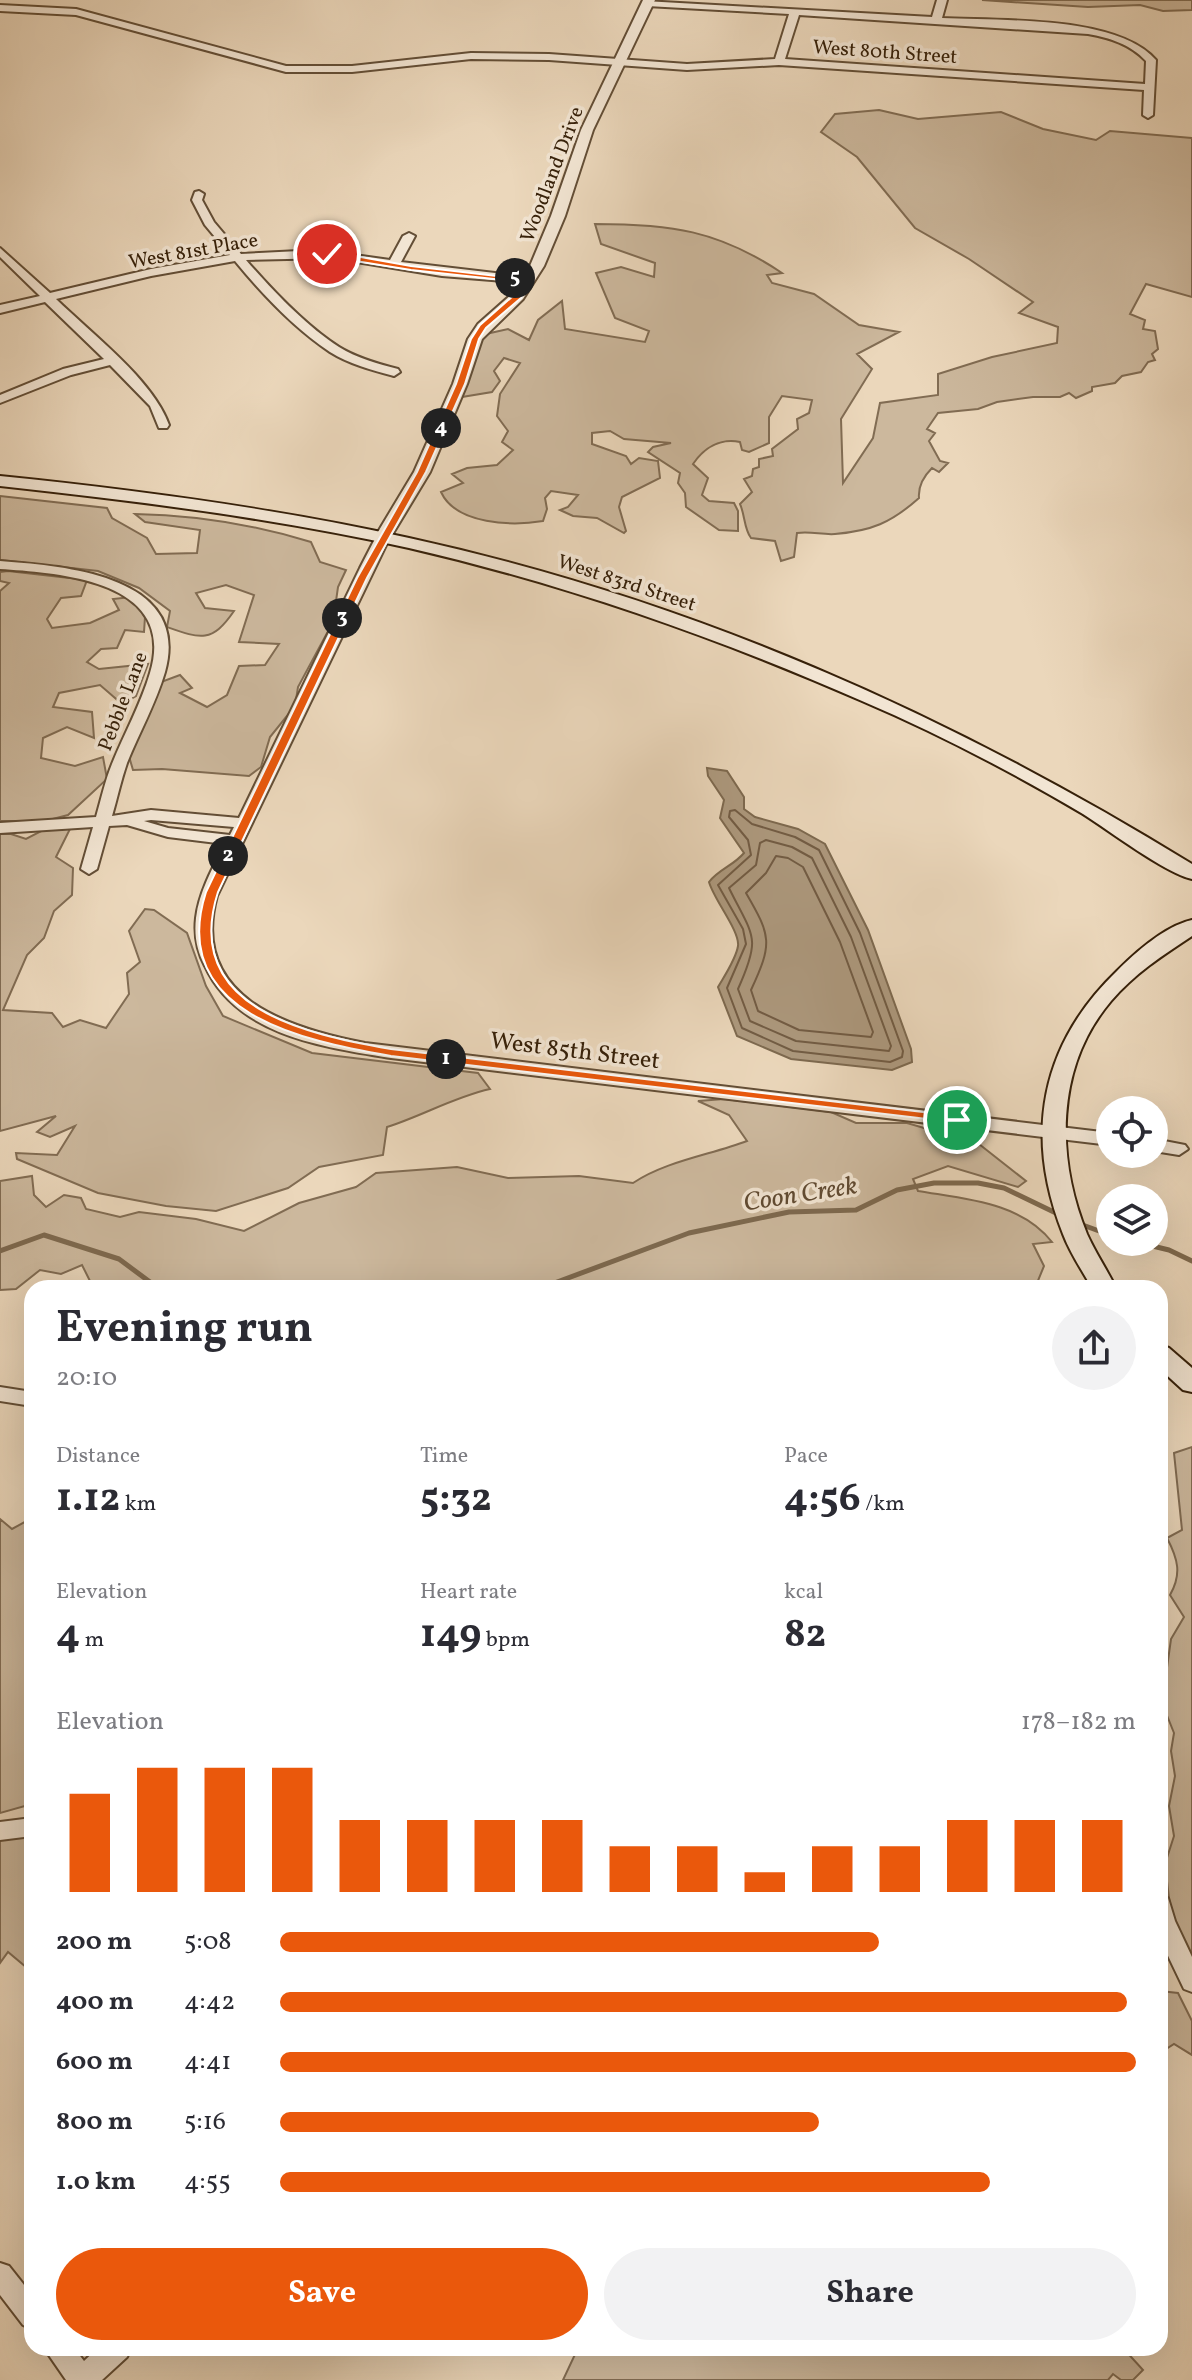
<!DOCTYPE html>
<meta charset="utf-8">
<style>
body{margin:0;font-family:Vollkorn,serif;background:#f2f2f3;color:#2b2b33;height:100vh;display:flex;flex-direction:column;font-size:30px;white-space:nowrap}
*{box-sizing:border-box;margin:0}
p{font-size:26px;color:#7c7c81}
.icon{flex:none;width:44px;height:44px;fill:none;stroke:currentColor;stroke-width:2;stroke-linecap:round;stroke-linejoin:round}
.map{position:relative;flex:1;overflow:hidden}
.side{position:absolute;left:24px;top:1280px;width:1144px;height:1076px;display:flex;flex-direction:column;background:#fff;border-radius:24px;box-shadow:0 8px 32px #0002}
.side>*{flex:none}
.fabs{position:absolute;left:1096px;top:1096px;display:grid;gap:16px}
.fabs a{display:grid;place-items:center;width:72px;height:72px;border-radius:50%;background:#fff;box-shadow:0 8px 32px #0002;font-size:40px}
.pin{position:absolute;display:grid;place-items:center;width:68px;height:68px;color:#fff;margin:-34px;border:4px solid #fff;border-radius:50%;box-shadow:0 2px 8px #0007}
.km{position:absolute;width:40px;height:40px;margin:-20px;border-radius:50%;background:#222;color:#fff;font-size:22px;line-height:40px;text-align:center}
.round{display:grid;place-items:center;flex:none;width:84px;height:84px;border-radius:42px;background:#f2f2f3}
.head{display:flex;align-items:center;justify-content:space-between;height:136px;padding:0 32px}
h1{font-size:44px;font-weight:700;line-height:60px}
.figures{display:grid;grid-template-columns:repeat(3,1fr);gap:12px;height:136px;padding:8px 32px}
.figures div{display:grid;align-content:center}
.figures b{font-size:40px;font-weight:700}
.figures small{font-size:22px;font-weight:400}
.figures p{font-size:22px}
.chart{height:224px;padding:16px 32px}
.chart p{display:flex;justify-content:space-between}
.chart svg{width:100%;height:144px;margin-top:8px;stroke:#ea580c;stroke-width:6}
.action{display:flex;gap:16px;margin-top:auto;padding:16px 32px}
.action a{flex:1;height:92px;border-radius:48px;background:#ea580c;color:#fff;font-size:32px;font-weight:700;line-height:92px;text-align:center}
.action a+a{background:#f2f2f3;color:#2b2b33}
ul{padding:0 32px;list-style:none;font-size:26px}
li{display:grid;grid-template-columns:128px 96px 1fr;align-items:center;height:60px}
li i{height:20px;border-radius:10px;background:#ea580c}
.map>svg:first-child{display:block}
.green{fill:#ccb89d;stroke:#816c53;stroke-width:2}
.water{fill:#ad997e;stroke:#7d694f;stroke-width:2}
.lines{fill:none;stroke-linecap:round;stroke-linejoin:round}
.shore{stroke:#725c44;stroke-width:2}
.stream{stroke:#7d694f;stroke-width:5}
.minor-casing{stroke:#634e36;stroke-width:4}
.tertiary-casing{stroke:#634e36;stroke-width:4}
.secondary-casing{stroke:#362009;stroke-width:4}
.minor{fill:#f2e5d3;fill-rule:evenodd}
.tertiary{fill:#f2e5d3;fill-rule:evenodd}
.secondary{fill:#f2e5d3;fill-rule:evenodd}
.route{fill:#ea580c;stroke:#fff;stroke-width:2}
.labels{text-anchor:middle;stroke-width:7;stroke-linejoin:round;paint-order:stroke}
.far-street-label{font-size:20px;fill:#362009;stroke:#f2e5d3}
.street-label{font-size:24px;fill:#362009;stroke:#f2e5d3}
.water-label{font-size:26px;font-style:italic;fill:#604a32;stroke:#f2e5d3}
</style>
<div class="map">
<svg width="1192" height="2380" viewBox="0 0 1192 2380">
<rect width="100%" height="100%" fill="#ebd7bb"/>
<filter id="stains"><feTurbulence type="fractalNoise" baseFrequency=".0025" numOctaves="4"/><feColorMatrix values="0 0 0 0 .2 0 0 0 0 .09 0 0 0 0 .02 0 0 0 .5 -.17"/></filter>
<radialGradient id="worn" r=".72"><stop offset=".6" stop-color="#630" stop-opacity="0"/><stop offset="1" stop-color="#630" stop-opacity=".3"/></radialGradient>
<!-- green -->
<g class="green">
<polygon points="982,0 1192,0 1192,10 1163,11 1140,5 1088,7"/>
<path d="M879 110 918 119 1001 112 1043 129 1096 140 1110 131 1192 138V297L1146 284 1130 314 1145 320 1143 329 1155 331 1158 349 1152 354 1155 360 1148 362 1141 372 1122 376 1115 383 1092 387V391L1076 398 1069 393 1060 397H1033L997 402 978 409 938 413 927 429 935 433 929 441 940 461 948 463 939 472 932 468C924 476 918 487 919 498 891 523 871 531 835 534 822 535 811 531 797 533L794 557 781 561 775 541 751 538C744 529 745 515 740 504L752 492 744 479 752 476 753 469 759 467V459L773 456 772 449 798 429 797 419 809 413 812 400 782 396 769 417V443L749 452 742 450 740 442C720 438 704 448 693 464L708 478 702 495 709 501 734 503 738 511V531L719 530 686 507 685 493 678 483 680 473 648 452 653 447 671 443 624 439 610 431 592 433V444L626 456 631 464 639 458 658 461 660 478 622 497 619 507 626 531 624 533 597 518 573 516 560 510 568 507 578 495 551 491 545 498 547 509 543 521C513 526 456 525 441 492L463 483 452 474 467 468 497 465 513 450 502 442 508 431 497 416 500 394 520 363 504 358 494 371 500 381 492 392 462 397 471 358 486 334 508 329 529 340 538 320 562 301 565 329 645 342 649 331 615 318 596 273 621 267 654 277 655 263 601 244 595 224C670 224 718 230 782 273L767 275 772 283 814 294 859 325 899 332 857 354 872 369 841 419 843 483 873 438 880 403 938 395V374L992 357 1057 343 1058 327 1019 313 1033 302 969 259 915 228 857 157 821 132 835 114Z"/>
<path d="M0 496 107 508 112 518 147 538 156 554 197 553 200 530 145 522 135 514C197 515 252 524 311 542L320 562 346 570 338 587 333 622 298 687 295 706 270 737 261 767 249 776 162 769 133 770 128 753 161 682 180 675 192 688 180 693 207 707 227 695 239 666 265 665 279 644 239 642 254 595 226 585 196 593 205 608 234 611C212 643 201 639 167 627L170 611 139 588 98 571 0 560Z"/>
<polygon points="8,571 87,580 81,596 61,598 47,619 52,628 90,623 119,610 113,599 131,597 145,617 144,632 125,630 117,648 101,649 87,662 99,669 148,664 136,696 122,704 100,685 59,693 53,707 92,712 94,738 67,727 43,738 41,758 75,766 103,757 107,779 68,815 45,821 0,821 0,591 9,583 0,581 0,572"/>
<path d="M47 828 70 829 56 857 73 868 72 895 54 911 44 938 27 955 3 1010 52 1013 63 1027 80 1020 106 1028 129 994 127 973 140 962 129 931 145 909 154 910 187 933 206 986 223 1016 312 1053 478 1073 490 1089C454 1097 422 1116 387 1127L383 1155 319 1167 288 1188 216 1211 166 1206 98 1193 17 1159 16 1153 57 1155 75 1126 50 1137 37 1132 56 1116 0 1131V834H11L26 839Z"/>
<path d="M724 1099 831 1112 856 1123H907L948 1135 965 1133 1026 1181 1018 1187 948 1166 913 1179 918 1191C965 1199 1021 1202 1052 1242L1033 1244 1044 1266 1035 1288H89L92 1285 82 1265 61 1274 40 1270 16 1289 0 1290V1181L32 1176 34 1195 46 1207 64 1195 81 1198 86 1209 120 1217 139 1212 196 1219 244 1231 299 1203 356 1187 376 1173 457 1167 508 1178 579 1176 633 1183C666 1161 710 1155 747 1141L729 1115 698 1101Z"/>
<path d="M1192 1447V1958L1171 1915 1165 1864 1174 1836 1169 1806 1175 1776 1171 1751 1174 1733 1162 1703 1171 1639 1184 1617 1170 1595C1182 1574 1178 1559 1167 1538L1182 1530 1174 1453Z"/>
<polygon points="32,1518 32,1804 0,1813 0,1519 12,1529"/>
<polygon points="0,1838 32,1838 32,1972 8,1952 0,1963"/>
<polygon points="1160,1991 1178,1993 1192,2021 1192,2055 1174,2044 1160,2053"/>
<polygon points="578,2348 1123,2348 1143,2370 1133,2380 1121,2380 1113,2374 1108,2380 563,2380"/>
</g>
<!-- water -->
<path class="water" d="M707 768 727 771 744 797V809L755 817 798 829 825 844 868 930 911 1049 912 1062 892 1070 791 1059 737 1036 718 987C725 975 736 959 738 946 740 931 714 900 709 882 719 869 733 866 744 853L720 818 724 800 708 776Z"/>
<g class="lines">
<!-- shore -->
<g class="shore">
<polygon points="735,810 752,824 795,837 819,850 860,933 903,1051 902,1057 890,1062 793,1051 742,1028 727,988 746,944 743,929 718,885 751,855 748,840 729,817 730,811"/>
<path d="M766 840 792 847 812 858 851 937 891 1046 889 1051 796 1041 750 1021 738 989C762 936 753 937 729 888L756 865 760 843Z"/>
<path d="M776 856 788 858 803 867 840 942 873 1032 871 1037 799 1030 758 1011 751 990C773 943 771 936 746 893L766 873Z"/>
</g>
<!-- stream -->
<g class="stream">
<polyline points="1080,1224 1110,1235"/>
<polyline points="1136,1242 1169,1250 1192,1261"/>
<polyline points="0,1251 44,1235 119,1259 158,1288"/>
<polyline points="541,1288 689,1233 789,1212 856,1210 897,1190 934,1183 978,1183 1004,1188 1060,1215"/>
</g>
<defs>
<g id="minor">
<path d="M937 0H947L942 18C999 21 1117 15 1156 60L1153 115 1148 118 1143 115 1144 90 779 65 687 70 549 60 471 59 352 72H286L76 15 0 11V5L76 9 286 66H352L471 53 549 54 687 64 775 59 789 14 647 6 644 5V1L932 17ZM799 15 1088 34C1110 38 1130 44 1146 61L1145 84 785 59Z"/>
<path d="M199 191 204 194 202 200 214 222 241 254 319 250 390 260 403 236 409 233 415 236 401 262 528 277 534 280 528 283 442 276 332 258 246 260C272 290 306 326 339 347 357 358 378 364 398 369L400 372 394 376C372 370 349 364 330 352 294 328 262 294 235 261L151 276 56 299C92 334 153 380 169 425L167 428H159L150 406 110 365 71 375 0 403V395L63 369 104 359 45 302 0 313V305L40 296 0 257V248L50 293 151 269 230 255 205 225 192 200 195 192Z"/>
<path d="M383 533 390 537 217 896C189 997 287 1028 365 1043L1110 1133V1145L391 1058C324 1047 237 1036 205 966 197 951 194 936 196 918 199 892 213 867 225 844L168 837 127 825 109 826 97 869 89 874 81 869 93 827 0 833V823L96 817C101 800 105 781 112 764 124 734 141 704 150 673 178 581 61 573 0 569V561C64 566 192 575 165 672 156 703 139 733 127 763 121 780 117 799 112 816L151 810 239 818 360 568 376 537ZM151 820 234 827 230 835 168 828 144 821Z"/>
<polygon points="1154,1139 1185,1145 1188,1149 1179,1155 1154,1151"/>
<polygon points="0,1387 32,1392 32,1406 0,1401"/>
<polygon points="32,1818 32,1836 0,1840 0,1822"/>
<polygon points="1160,1895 1168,1898 1175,1921 1192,1957 1192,1992 1184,1989 1160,1939"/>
<polygon points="0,2263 9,2266 32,2295 32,2329 23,2325 0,2295"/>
<polygon points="44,2348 74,2348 84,2361 98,2348 131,2348 127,2357 102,2380 66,2380"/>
</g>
<polygon id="tertiary" points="643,0 655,0 593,130 565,216 544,266 523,299 482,339 467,384 430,472 389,540 377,540 375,537 414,472 453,384 468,339 478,324 513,293 530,266 551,216 581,130"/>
<g id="secondary">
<path d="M0 476C137 490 274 508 409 538 692 600 946 713 1192 864V879C1165 873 1110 831 1083 814 1012 772 937 733 862 701 716 637 565 584 409 548 274 518 137 501 0 486Z"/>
<path d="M1192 920V936C1163 955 1134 974 1111 1001 1055 1067 1056 1158 1087 1234 1095 1252 1107 1270 1116 1288H1092C1082 1270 1070 1253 1063 1234 1024 1136 1040 1045 1117 971 1136 952 1165 926 1192 920Z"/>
<polygon points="1160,1345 1169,1348 1192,1368 1192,1392 1183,1390 1160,1369"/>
</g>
</defs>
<!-- minor casing -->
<use href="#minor" class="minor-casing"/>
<!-- tertiary casing -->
<use href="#tertiary" class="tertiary-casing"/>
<!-- secondary casing -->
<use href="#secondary" class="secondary-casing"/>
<!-- minor -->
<use href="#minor" class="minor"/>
<!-- tertiary -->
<use href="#tertiary" class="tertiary"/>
<!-- secondary -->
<use href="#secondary" class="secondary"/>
</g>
<!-- route -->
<path class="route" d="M327 251 411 266 532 280 521 298 486 328 479 339 465 384 426 472 367 578 218 892C181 1008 305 1034 391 1049L957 1116 963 1120 961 1123 391 1056C303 1041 167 1013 206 892L357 578 417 472 456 384 471 339 480 325 514 295 522 282 411 270 324 256Z"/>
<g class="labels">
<!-- far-street labels -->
<g class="far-street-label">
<text transform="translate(885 51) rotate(4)" y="7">West 80th Street</text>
<text transform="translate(551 174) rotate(-69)" y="7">Woodland Drive</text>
<text transform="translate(193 250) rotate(-10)" y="7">West 81st Place</text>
<text transform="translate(627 582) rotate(18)" y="7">West 83rd Street</text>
<text transform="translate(122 701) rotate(-69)" y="7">Pebble Lane</text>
</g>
<!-- street labels -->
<g class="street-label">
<text transform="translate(575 1050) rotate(7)" y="8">West 85th Street</text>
</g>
<!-- water labels -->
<g class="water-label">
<text transform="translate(800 1193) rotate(-9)" y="9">Coon Creek</text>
</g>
</g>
<rect width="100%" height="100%" filter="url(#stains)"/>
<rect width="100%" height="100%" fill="url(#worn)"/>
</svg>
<div class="fabs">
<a><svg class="icon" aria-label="locate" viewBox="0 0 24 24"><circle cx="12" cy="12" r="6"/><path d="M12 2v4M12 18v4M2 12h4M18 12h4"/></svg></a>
<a><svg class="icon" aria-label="layers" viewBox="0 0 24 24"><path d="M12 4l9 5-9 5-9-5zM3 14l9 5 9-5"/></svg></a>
</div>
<div class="pin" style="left:957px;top:1120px;background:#1e9e55"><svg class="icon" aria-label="arrive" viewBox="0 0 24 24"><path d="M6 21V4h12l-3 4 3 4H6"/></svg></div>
<div class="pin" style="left:327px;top:254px;background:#d93025"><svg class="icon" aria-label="check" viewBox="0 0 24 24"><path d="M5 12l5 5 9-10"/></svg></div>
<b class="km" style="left:446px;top:1059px">1</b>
<b class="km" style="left:228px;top:856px">2</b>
<b class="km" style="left:342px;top:618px">3</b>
<b class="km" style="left:441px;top:428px">4</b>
<b class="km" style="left:515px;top:278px">5</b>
<section class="side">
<div class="head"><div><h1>Evening run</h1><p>20:10</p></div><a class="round"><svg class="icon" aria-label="share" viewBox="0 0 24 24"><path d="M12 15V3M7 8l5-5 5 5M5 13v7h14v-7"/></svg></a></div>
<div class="figures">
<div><p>Distance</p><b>1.12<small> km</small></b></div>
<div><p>Time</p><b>5:32</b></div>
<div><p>Pace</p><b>4:56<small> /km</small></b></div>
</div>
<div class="figures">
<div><p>Elevation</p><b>4<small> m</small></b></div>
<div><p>Heart rate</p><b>149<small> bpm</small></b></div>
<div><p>kcal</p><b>82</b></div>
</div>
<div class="chart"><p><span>Elevation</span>178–182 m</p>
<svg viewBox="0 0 160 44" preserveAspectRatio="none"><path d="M5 44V14M15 44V6M25 44V6M35 44V6M45 44V22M55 44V22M65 44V22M75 44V22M85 44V30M95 44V30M105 44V38M115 44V30M125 44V30M135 44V22M145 44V22M155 44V22"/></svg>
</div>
<ul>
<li><b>200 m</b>5:08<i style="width:70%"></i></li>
<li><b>400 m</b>4:42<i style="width:99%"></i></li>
<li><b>600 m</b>4:41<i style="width:100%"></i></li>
<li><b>800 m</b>5:16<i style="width:63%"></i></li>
<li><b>1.0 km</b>4:55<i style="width:83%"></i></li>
</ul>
<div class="action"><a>Save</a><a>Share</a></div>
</section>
</div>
